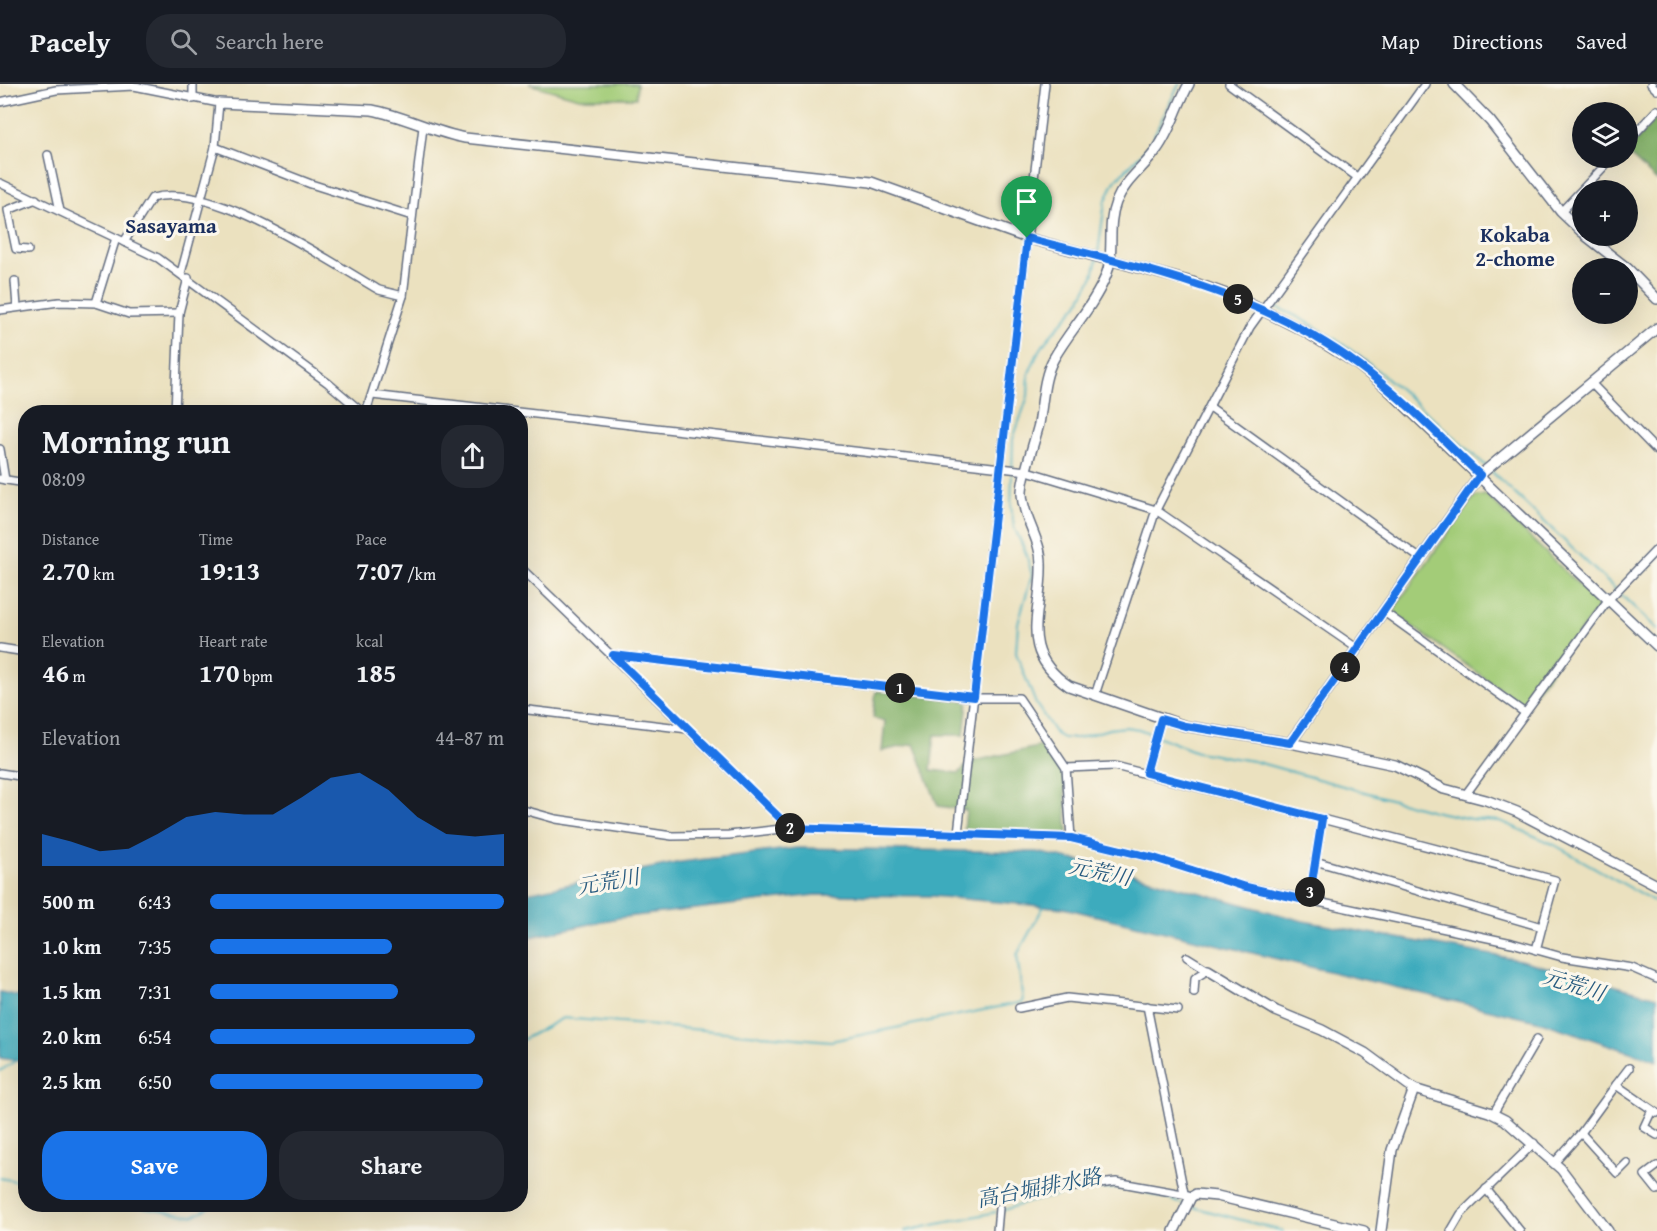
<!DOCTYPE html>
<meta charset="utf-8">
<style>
body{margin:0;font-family:"Gentium Book Plus","Noto Serif JP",serif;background:#242831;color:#f1f3f6;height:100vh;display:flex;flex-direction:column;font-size:22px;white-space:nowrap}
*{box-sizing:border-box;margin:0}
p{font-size:20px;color:#9ea1a6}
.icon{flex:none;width:33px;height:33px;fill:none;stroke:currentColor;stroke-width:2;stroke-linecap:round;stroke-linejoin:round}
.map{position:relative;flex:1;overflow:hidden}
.sheet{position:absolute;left:18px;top:321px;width:510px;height:807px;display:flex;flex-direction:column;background:#171b24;border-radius:24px;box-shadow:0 6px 24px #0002}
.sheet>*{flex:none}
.fabs{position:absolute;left:1572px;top:18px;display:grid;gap:12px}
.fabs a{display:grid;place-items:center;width:66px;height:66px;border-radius:50%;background:#171b24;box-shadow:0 6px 24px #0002;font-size:30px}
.pin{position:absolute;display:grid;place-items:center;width:51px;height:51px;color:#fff;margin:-62px -26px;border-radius:50% 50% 50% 0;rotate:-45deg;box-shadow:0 0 6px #0007}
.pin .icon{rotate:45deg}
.km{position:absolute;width:30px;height:30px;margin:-15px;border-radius:50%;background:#222;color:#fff;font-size:16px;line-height:30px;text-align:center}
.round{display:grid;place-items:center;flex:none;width:63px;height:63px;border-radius:24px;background:#242831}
.summary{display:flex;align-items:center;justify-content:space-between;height:102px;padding:0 24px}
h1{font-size:33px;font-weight:700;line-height:45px}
.stats{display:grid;grid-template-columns:repeat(3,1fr);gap:9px;height:102px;padding:6px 24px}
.stats div{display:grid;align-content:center}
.stats b{font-size:26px;font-weight:700}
.stats small{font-size:16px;font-weight:400}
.stats p{font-size:16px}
.chart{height:168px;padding:12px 24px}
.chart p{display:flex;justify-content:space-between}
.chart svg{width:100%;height:108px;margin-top:6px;fill:#1a73e8;opacity:.7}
.action{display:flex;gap:12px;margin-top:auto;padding:12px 24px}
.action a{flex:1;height:69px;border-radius:24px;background:#1a73e8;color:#fff;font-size:24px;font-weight:700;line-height:69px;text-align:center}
.action a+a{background:#242831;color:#f1f3f6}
ul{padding:0 24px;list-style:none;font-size:20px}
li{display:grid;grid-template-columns:96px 72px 1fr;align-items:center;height:45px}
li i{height:15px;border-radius:8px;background:#1a73e8}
header{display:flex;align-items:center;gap:36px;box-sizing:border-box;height:84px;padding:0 30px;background:#171b24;border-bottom:2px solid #363941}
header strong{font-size:28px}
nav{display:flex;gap:33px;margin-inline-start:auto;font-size:21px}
.search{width:420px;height:54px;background:#242831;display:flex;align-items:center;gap:15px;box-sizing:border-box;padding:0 21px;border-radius:24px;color:#9ea1a6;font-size:22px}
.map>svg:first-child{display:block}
.green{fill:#a3cc78;stroke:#5f7e6b;stroke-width:1.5}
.forest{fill:#82b068;stroke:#4e7063;stroke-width:1.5}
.water{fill:#3eabbd;stroke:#2c6d8e;stroke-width:1.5}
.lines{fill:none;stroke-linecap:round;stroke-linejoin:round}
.stream{stroke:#3eabbd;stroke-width:2}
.minor-casing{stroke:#646d80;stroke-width:10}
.tertiary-casing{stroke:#646d80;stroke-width:12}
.minor{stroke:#fff;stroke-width:7}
.tertiary{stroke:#fff;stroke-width:9}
.route-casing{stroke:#fff;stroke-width:12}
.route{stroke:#1a73e8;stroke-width:8}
.labels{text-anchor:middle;stroke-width:6;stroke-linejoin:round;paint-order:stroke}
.neighbourhood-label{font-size:21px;font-weight:bold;fill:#1b2f5e;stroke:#fbf7ec}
.water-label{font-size:21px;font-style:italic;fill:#275a7f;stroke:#fbf7ec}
</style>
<header>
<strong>Pacely</strong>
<div class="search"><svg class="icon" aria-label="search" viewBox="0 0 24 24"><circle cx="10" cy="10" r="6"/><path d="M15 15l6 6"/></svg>Search here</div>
<nav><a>Map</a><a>Directions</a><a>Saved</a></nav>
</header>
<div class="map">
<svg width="1657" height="1147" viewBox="0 0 1657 1147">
<rect width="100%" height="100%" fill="#fbf7ec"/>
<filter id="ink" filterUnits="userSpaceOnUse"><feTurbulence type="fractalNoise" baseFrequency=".0167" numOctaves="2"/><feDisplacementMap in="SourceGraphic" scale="12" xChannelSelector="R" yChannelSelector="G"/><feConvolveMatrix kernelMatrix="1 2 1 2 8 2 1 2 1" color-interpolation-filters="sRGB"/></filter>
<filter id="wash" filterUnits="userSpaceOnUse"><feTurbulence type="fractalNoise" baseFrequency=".008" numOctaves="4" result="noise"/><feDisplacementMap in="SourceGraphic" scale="24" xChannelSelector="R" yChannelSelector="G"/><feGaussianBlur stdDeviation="1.35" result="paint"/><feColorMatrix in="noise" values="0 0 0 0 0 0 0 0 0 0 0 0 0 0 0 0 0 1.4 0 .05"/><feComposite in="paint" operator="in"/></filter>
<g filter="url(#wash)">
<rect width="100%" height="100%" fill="#ebe1bf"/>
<!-- green -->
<g class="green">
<polygon points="529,0 637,0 636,14 579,14"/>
<polygon points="1486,411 1600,521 1528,618 1520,619 1396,531 1395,523 1474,413"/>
</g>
<!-- forest -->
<g class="forest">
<polygon points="1657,33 1657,97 1628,70 1628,66"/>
<polygon points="876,607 968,617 964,651 935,651 931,686 959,689 970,678 1046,661 1064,689 1068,750 964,745 966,726 938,722 914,660 882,667 885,637 873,634"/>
</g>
<!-- water -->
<g class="water">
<polygon points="797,764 1037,768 1111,784 1303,837 1520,876 1657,913 1657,977 1541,938 1064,824 931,812 816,811 618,834 521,855 521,810 681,778"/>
<polygon points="0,908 25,913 25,978 0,974"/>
</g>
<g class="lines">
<!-- stream -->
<g class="stream">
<polyline points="1098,169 1105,118 1111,105 1115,97 1149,62 1179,0"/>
<polyline points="1097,175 1093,192 1078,220 1046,257 1037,271 1029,289 1028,312 1013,355 1011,421 1014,443 1026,469 1032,491 1018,539 1016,569 1036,620 1056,650 1063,654 1078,654 1109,645 1125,643 1139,645 1197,668 1253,677 1433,727 1471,735 1500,737 1553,760 1657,819"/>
<path d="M1276 223C1352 254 1425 328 1486 382"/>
<polyline points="1490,386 1657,545"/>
<polyline points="520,957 563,934 831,957 1023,918 1017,871 1045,820"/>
<polyline points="0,987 15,977"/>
<polyline points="0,1094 26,1099"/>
<polyline points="126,1120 193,1132 215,1120"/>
<polyline points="1189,1122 1283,1147"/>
<path d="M1002 1127C1032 1115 1097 1101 1130 1105 1147 1107 1167 1115 1183 1120"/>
<polyline points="905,1147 996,1128"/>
</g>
</g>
</g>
<g filter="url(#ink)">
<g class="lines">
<defs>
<g id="minor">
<polyline points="1229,0 1357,93"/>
<polyline points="1651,0 1657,6"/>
<polyline points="193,15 193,0"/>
<polyline points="0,18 56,6 134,2 219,19 215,63 181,189"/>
<polyline points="1628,57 1657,26"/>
<polyline points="215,63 311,100 412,132"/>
<polyline points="48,71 60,127"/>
<polyline points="0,99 158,174 328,299 362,328"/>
<polyline points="1561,128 1612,74"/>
<path d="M124 158 152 114C213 97 325 175 379 206L403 212"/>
<polyline points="28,166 16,165 8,126 36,115"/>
<polyline points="15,197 17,223"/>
<polyline points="96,219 116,154"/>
<polyline points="0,226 59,218 96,219 129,230 179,229"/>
<polyline points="1592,300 1657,367"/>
<polyline points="372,311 1027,387 1156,426 1358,565"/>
<polyline points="1210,323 1421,475"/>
<polyline points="175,328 179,229 188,194"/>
<polyline points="366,328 403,212 423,43"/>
<polyline points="0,365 5,396"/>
<polyline points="0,395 26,399"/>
<polyline points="520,483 790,744"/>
<polyline points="1384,528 1525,629"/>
<polyline points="0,564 26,568"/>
<polyline points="613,571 978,614 1019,614 1066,684 1115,682 1322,735 1309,817"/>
<polyline points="1095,611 1156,426 1250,243 1425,0"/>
<polyline points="520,625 688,645"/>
<polyline points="1066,684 1071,754"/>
<polyline points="0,689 26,693"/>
<polyline points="1146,689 1161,635"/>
<polyline points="1466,710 1608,516 1657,465"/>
<polyline points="520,725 556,735 672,752 729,751 790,744 1071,754 1153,774 1242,802 1512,859 1562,873 1632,884 1657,895"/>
<polyline points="1322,735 1555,796 1542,843"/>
<polyline points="958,749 1045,0"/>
<polyline points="1315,777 1542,843 1536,866"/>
<polyline points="1187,873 1208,886 1195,894 1194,909"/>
<polyline points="1147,922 1184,1109"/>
<polyline points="1019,924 1067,914 1178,926"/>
<polyline points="1616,1001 1629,984"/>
<polyline points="1652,1026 1644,1043 1657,1051"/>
<polyline points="1493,1030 1537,955"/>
<polyline points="1581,1049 1617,1089 1627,1079"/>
<polyline points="1554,1079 1581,1049 1616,1001 1657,1029"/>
<polyline points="1657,1082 1645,1091 1657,1106"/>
<polyline points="1057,1105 1116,1098 1188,1111"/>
<polyline points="1486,1105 1520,1147"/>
<polyline points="997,1147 999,1124"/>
<polyline points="1451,1147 1461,1130 1534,1059"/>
</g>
<g id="tertiary">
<path d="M1189 0C1177 21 1171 46 1157 65 1144 84 1125 96 1116 118 1106 143 1116 170 1105 194 1092 224 1070 246 1054 274 1043 293 1043 318 1039 340 1035 357 1021 395 1022 410 1023 434 1041 456 1041 479 1043 529 1016 566 1069 602L1185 642 1290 659 1395 681 1444 705 1486 716 1517 728 1657 801"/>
<polyline points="1454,0 1490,37 1561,128 1582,148"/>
<path d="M219 19 372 26C404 32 433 48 465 54L871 98 1027 154 1192 198 1240 215 1304 247 1357 280 1382 300 1657 562"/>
<polyline points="1586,152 1627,184"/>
<polyline points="1628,185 1657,215"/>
<polyline points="1290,659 1480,391 1657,244"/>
<polyline points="1208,886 1276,927 1322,946 1365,969 1414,1005 1489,1028 1505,1036 1561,1085 1608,1147"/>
<polyline points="1174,1147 1191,1113 1196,1110 1217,1112 1364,1147"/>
<polyline points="1381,1147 1392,1066 1414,1005"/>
</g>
</defs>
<!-- minor casing -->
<use href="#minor" class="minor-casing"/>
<!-- tertiary casing -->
<use href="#tertiary" class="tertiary-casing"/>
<!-- minor -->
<use href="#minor" class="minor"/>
<!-- tertiary -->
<use href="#tertiary" class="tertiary"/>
</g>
</g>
<g class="lines" filter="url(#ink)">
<defs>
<path id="route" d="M1027 154C1142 184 1261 209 1358 281 1402 313 1440 353 1480 391L1290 659 1185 642 1161 635 1146 689 1322 735 1309 817 1242 802 1154 774 1071 754 790 744 613 571 974 613Z"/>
</defs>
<!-- route casing -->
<use href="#route" class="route-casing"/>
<!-- route -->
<use href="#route" class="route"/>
</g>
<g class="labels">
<!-- neighbourhood labels -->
<g class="neighbourhood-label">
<text x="171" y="149">Sasayama</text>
<text x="1515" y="158">Kokaba<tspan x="1515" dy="24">2-chome</tspan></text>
</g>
<!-- water labels -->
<g class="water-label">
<text transform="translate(1100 788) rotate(12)" y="7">元荒川</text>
<text transform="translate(608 798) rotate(-10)" y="7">元荒川</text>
<text transform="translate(1574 901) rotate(17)" y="7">元荒川</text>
<text transform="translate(1039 1104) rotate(-11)" y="7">高台堀排水路</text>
</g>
</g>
</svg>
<div class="fabs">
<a><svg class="icon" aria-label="layers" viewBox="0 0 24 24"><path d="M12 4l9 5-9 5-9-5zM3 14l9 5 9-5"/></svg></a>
<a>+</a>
<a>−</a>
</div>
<div class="pin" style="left:1027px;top:154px;background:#1e9e55"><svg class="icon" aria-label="arrive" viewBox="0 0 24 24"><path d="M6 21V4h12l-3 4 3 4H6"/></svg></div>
<b class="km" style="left:900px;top:604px">1</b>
<b class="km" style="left:790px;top:744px">2</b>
<b class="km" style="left:1310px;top:808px">3</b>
<b class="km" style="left:1345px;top:583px">4</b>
<b class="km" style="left:1238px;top:215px">5</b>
<section class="sheet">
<div class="summary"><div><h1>Morning run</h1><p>08:09</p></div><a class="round"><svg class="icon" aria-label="share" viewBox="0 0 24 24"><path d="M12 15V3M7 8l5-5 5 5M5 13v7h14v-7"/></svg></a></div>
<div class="stats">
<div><p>Distance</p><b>2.70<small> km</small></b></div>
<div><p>Time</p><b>19:13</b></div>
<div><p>Pace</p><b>7:07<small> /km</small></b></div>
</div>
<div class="stats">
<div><p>Elevation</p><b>46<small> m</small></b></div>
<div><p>Heart rate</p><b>170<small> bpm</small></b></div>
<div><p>kcal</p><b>185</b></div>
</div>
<div class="chart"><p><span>Elevation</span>44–87 m</p>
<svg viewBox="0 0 160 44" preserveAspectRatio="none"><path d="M0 44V31L10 34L20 38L30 37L40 31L50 24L60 22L70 23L80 23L90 16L100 8L110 6L120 13L130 24L140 31L150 32L160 31V44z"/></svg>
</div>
<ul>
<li><b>500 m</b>6:43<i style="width:100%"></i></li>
<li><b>1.0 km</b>7:35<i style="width:62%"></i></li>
<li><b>1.5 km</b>7:31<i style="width:64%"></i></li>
<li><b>2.0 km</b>6:54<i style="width:90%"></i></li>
<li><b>2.5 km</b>6:50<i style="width:93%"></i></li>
</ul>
<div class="action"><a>Save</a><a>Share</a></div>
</section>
</div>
